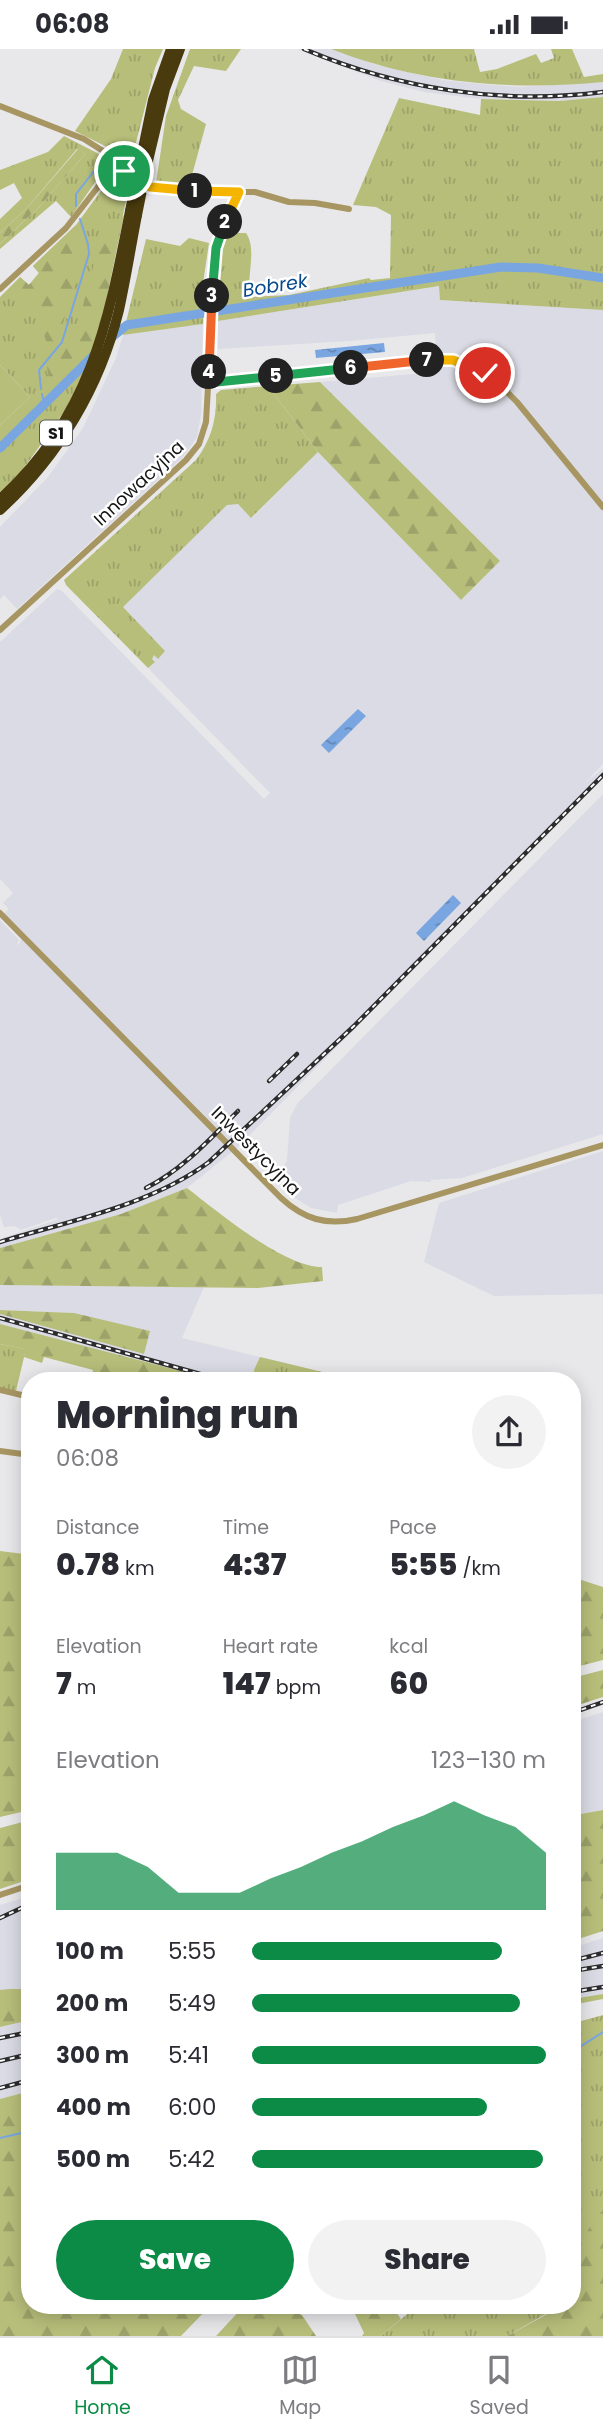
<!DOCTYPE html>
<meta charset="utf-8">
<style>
body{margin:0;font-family:Poppins,sans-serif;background:#f2f2f3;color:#2b2b33;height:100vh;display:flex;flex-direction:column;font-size:26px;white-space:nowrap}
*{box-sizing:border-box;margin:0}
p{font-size:23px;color:#7c7c81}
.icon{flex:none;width:38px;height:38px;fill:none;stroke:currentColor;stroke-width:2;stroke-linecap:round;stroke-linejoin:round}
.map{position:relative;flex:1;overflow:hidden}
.drawer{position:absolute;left:21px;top:1323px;width:560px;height:942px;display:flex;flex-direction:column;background:#fff;border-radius:28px;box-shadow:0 4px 18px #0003}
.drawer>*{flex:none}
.pin{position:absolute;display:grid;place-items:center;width:60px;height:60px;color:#fff;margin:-30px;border:4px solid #fff;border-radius:50%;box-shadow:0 2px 7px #0007}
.km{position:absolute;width:35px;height:35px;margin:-18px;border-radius:50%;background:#222;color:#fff;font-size:19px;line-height:35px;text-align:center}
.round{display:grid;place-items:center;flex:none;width:74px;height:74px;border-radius:37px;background:#f2f2f3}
.headline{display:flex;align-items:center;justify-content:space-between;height:119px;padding:0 35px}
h1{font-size:38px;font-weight:800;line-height:52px}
.figures{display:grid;grid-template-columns:repeat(3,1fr);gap:10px;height:119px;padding:7px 35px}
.figures div{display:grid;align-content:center}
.figures b{font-size:30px;font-weight:800}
.figures small{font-size:19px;font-weight:400}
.figures p{font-size:19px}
.chart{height:196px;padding:14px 35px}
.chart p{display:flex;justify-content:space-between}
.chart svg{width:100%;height:126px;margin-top:7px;fill:#0b8b46;opacity:.7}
.button{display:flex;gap:14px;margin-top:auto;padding:14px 35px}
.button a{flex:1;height:80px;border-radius:42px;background:#0b8b46;color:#fff;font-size:28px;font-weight:800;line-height:80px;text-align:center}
.button a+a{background:#f2f2f3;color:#2b2b33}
ul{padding:0 35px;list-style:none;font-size:23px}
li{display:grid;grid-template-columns:112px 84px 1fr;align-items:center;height:52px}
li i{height:18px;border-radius:9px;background:#0b8b46}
.status{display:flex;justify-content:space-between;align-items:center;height:49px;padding:0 35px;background:#fff;direction:ltr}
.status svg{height:19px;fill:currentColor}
.menu{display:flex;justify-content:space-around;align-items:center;height:98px;border-top:2px solid #e1e1e2;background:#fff;font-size:19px;color:#7c7c81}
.menu a{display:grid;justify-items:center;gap:4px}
.menu .current{color:#0b8b46}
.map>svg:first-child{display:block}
.built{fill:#dadbe4}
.grass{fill:url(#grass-tufts)}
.forest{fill:url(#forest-firs)}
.garden{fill:#b7be7a}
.water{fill:url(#water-ripples)}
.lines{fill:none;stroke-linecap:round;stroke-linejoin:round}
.stream{stroke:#79a6e1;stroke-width:2}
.river{stroke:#79a6e1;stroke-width:9}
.minor{stroke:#a79562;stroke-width:6}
.motorway{stroke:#493b0e;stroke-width:10}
.rail-casing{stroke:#2c2c2e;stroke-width:4.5}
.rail{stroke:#fff;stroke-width:2;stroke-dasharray:5;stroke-linecap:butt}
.motorway-bridge{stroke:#493b0e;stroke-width:10}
.split-1-casing{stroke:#fff;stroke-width:14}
.split-2-casing{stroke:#fff;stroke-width:14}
.split-3-casing{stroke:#fff;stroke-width:14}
.split-4-casing{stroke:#fff;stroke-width:14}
.split-5-casing{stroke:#fff;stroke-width:14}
.split-6-casing{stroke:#fff;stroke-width:14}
.split-7-casing{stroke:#fff;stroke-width:14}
.split-8-casing{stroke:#fff;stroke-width:14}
.split-1{stroke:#f5b400;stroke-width:9}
.split-2{stroke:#f5b400;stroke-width:9}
.split-3{stroke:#22a559;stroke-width:9}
.split-4{stroke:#f0652b;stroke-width:9}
.split-5{stroke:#22a559;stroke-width:9}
.split-6{stroke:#22a559;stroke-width:9}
.split-7{stroke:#f0652b;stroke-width:9}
.split-8{stroke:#f5b400;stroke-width:9}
.labels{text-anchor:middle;stroke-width:5;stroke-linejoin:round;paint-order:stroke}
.shield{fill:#fff;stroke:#5a5a5b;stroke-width:2}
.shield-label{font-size:16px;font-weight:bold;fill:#141415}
.street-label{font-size:18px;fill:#141415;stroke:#fff}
.water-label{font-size:19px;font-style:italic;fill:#084a8f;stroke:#fff}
</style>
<div class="status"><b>06:08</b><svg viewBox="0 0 49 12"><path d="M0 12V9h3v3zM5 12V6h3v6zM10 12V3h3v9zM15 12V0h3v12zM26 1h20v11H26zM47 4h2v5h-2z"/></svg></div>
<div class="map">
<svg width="603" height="2287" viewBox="0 0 603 2287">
<defs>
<pattern id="grass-tufts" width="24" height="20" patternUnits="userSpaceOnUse" patternTransform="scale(1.75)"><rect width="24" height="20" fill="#b7be7a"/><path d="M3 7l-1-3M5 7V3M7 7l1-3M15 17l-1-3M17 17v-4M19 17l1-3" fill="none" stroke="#9ca269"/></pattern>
<pattern id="forest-firs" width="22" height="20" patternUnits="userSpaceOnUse" patternTransform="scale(1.75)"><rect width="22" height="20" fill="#b7be7a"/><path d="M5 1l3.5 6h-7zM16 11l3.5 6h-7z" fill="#9ca269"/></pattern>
<pattern id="water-ripples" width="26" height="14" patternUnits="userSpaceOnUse" patternTransform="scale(1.75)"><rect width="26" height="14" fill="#79a6e1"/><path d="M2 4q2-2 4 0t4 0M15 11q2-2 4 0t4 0" fill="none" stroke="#6286b5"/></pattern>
</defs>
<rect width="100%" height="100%" fill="#e8e8ea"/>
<!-- built -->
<g class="built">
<polygon points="297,0 331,0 377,16 442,31 481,35 520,38 603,33 603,48 559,52 481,50 424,43 381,32"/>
<polygon points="440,237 440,251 603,261 603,715 584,735 603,719 603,728 238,1098 187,1139 121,1165 0,1199 0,1190 59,1170 56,1169 21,1181 15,1177 4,1178 0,1166 0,871 19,891 17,895 19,896 21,890 0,868 9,860 3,854 13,844 0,830 0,593 57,540 62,542 264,750 270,744 148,619 154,613 151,610 154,606 165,602 122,558 227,455 238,455 252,469 318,403 461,551 500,512 320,333 437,323 435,284 350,292 218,300 218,272"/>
<polygon points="203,275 201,365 197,388 182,409 17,560 4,546 0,550 0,478 48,428 83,379 116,309 123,286"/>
<polygon points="603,745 603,1085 462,1129 431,1131 431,1133 411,1132 338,1156 337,1164 311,1159 289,1145 273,1130 287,1112 290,1069 297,1055"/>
<polygon points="603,1102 603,1245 494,1247 424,1213 439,1154"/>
<polygon points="0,1236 204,1238 182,1289 360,1332 199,1332 200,1327 0,1275 0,1265 74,1264 0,1261"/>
<polygon points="603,1663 603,1761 581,1765 577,1740 572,1741 572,1673"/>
<polygon points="30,1847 30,1940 0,1941 0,1856"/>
<polygon points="603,1889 603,1945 572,1950 572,1899"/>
<polygon points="30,1971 30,2042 0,2050 0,1978"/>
</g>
<!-- grass -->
<g class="grass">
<polygon points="123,0 163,0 155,19 129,121 123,118 113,101 75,82 111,30"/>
<polygon points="190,0 241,0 226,22 194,17 178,51 181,60 206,75 189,137 156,134 166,67"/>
<path d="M331 0H474L480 23 497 20 536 5 541 14 554 9 551 0H572L584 28 603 25V33C510 42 418 34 331 0Z"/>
<path d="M603 48V261L440 251 439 237 218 272 220 193 227 177 239 184H246C258 202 245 228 251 248L289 246 369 229 371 231 390 229 391 166 376 158 353 156 399 49 480 66 481 50 559 52Z"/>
<polygon points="64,87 99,105 107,116 71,168 56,152 0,200 0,195 39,158 85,105 77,100 26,160 0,184 0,170 22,149 14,134 0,141 0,121 48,103"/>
<polygon points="114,124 130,131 101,276 83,326 66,360 19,426 0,443 0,376 30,348 0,316 0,248 20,228 29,236 39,224 33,217 76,176"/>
<polygon points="189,189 209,194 202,241 203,275 123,286 146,190 180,197"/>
<path d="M268 337 318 403 251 469 238 455 227 456 123 558 165 602 158 610 154 606 152 610 155 613 148 619 66 536 64 531 196 411C211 391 217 370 216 345L221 341Z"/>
<polygon points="0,1295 26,1300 15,1346 0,1343"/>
<polygon points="260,1308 360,1332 254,1332 254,1321"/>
<polygon points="603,1945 603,1950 577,1955 574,1974 603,1966 603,2161 579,2202 572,2233 572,1950"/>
<polygon points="418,2256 557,2256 551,2262 507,2287 381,2287"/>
</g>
<!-- forest -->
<g class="forest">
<polygon points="78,100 85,105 39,158 0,195 0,184 26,160"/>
<polygon points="124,166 101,276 92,302 51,342 47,318 75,287 99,195"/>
<polygon points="76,176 82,207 58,292 50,299 20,237 20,228 29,236 39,224 33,217"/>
<polygon points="320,333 500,512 461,551 318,403 268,337"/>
<path d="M187 1139C218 1163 284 1218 322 1218L323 1232 258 1239 0 1236V1199L121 1165Z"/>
<polygon points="0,1261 74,1264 150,1282 144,1305 0,1265"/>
<polygon points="0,1275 200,1327 199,1332 125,1332 92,1325 93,1321 44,1308 42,1314 24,1308 25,1300 0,1295"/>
<polygon points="27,1485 30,1485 30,1761 0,1768 0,1502 24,1505"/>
<polygon points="572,1528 603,1538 603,1611 572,1619"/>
<polygon points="603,1621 603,1648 572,1658 572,1629"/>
<polygon points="580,1759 581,1765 603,1761 603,1882 572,1892 572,1761"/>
<polygon points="30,1771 30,1830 0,1840 0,1779"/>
<polygon points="9,1940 30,1940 30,1971 0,1978 0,1941"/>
<polygon points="30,2042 30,2256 211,2256 181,2287 0,2287 0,2050"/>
<path d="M603 2161V2287H507L551 2263 557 2256H572C572 2226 580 2182 603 2161Z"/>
<polygon points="250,2256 276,2256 302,2266 316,2287 216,2287 242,2259"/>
<polygon points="363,2256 391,2256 401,2270 381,2287 362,2287 364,2284 355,2265"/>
</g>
<!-- garden -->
<polygon class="garden" points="0,316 30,348 0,376"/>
<!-- water -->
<g class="water">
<polygon points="384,294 385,303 316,309 315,301"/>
<polygon points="358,660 366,667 329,704 321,696"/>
<polygon points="453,846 461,854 424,892 416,884"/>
</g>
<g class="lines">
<!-- stream -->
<g class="stream">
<polyline points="76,157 76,145 94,122"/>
<polyline points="41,340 39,321 62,293 89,205 88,195 80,170"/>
<polyline points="42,345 44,354"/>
<polyline points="572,2003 603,1983"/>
<polyline points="572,2048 576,2044"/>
<polyline points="0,2089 30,2082"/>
</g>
<!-- river -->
<g class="river">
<polyline points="111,289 127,276 501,218 538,219 603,229"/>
<polyline points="0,399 96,304"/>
</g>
<!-- minor -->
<g class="minor">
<polyline points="0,57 84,90 103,102 111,109 115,116 150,138 239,143 255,143 289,153 315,154 349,160"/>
<polyline points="0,240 66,179 115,116"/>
<polyline points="209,333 428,311 463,313 485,324 495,331 517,353 603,458"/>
<polyline points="0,581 186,411 199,395 206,373 216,199 239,143"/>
<path d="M0 864 281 1149C304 1170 326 1177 357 1170L603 1096"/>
<polyline points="0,1341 30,1348"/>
<polyline points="0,1402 30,1406"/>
<polyline points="0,1846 30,1836"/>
</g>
<!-- motorway -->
<g class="motorway">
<polyline points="140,114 153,51 171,0"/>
<polyline points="147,116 165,40 180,0"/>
<path d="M0 450C90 369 108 275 130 162"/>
<path d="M0 461C59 407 100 338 119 261 126 229 131 197 137 166"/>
</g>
<defs>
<g id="rail">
<path d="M304 0C398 40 501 56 603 43"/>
<polyline points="269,1032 297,1005"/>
<path d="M146 1139C182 1121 210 1090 238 1062"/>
<path d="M0 1193C69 1172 151 1156 209 1113L354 977 603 726"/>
<polyline points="0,1269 225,1332"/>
<polyline points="572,1664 603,1653"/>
<polyline points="0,1869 30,1855"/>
<polyline points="572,1912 603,1904"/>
<polyline points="572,1922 603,1917"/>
<polyline points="572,1943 603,1938"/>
<polyline points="0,1989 30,1983"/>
<polyline points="0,2012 30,2005"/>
<polyline points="0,2039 30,2031"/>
</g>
</defs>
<!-- rail casing -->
<use href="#rail" class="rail-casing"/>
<!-- rail -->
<use href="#rail" class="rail"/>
<!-- motorway-bridge -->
<g class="motorway-bridge">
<polyline points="130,162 140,114"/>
<polyline points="137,166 147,116"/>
</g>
</g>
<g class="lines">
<defs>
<polyline id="split-1" points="124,122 150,138 195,142"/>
<polyline id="split-2" points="195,142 239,143 225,173"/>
<polyline id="split-3" points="212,247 216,199 225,173"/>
<polyline id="split-4" points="209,323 212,247"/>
<polyline id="split-5" points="209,323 209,332 217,333 276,327"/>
<polyline id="split-6" points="276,327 351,319"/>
<polyline id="split-7" points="351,319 427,311"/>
<polyline id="split-8" points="427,311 453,311 485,324"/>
</defs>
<!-- split-1 casing -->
<use href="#split-1" class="split-1-casing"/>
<!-- split-2 casing -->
<use href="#split-2" class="split-2-casing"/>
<!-- split-3 casing -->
<use href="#split-3" class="split-3-casing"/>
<!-- split-4 casing -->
<use href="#split-4" class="split-4-casing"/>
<!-- split-5 casing -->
<use href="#split-5" class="split-5-casing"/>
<!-- split-6 casing -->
<use href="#split-6" class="split-6-casing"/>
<!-- split-7 casing -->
<use href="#split-7" class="split-7-casing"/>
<!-- split-8 casing -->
<use href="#split-8" class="split-8-casing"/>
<!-- split-1 -->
<use href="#split-1" class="split-1"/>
<!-- split-2 -->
<use href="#split-2" class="split-2"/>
<!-- split-3 -->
<use href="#split-3" class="split-3"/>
<!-- split-4 -->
<use href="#split-4" class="split-4"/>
<!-- split-5 -->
<use href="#split-5" class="split-5"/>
<!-- split-6 -->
<use href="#split-6" class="split-6"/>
<!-- split-7 -->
<use href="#split-7" class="split-7"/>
<!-- split-8 -->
<use href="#split-8" class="split-8"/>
</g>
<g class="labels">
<!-- shield labels -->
<rect class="shield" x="40" y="371.5" width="32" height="25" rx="5"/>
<g class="shield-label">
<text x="56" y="390">S1</text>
</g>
<!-- street labels -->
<g class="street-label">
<text transform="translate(139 434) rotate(-43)" y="6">Innowacyjna</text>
<text transform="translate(256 1102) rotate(45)" y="6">Inwestycyjna</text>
</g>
<!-- water labels -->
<g class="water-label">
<text transform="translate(275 236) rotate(-9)" y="7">Bobrek</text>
</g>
</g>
</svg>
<div class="pin" style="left:124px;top:122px;background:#1e9e55"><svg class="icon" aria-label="arrive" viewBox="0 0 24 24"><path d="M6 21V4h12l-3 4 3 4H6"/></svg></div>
<div class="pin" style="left:485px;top:324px;background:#d93025"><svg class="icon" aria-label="check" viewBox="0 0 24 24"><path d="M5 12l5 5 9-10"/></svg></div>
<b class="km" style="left:195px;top:142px">1</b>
<b class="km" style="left:225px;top:173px">2</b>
<b class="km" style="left:212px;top:247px">3</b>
<b class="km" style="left:209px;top:323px">4</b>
<b class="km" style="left:276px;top:327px">5</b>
<b class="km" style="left:351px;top:319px">6</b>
<b class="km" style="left:427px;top:311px">7</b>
<section class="drawer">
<div class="headline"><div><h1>Morning run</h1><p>06:08</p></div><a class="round"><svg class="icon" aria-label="share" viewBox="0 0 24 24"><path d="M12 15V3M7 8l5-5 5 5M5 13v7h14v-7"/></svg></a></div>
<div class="figures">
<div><p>Distance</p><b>0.78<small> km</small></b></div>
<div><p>Time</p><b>4:37</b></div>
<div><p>Pace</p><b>5:55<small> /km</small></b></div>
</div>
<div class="figures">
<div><p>Elevation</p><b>7<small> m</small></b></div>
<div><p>Heart rate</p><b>147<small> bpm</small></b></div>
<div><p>kcal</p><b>60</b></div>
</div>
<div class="chart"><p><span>Elevation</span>123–130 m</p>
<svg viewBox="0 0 160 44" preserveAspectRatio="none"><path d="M0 44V24L10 24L20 24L30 29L40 38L50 38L60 38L70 33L80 29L90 24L100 20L110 15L120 11L130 6L140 11L150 15L160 24V44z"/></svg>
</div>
<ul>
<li><b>100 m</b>5:55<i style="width:85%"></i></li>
<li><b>200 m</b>5:49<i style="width:91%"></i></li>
<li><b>300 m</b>5:41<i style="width:100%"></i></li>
<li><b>400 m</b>6:00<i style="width:80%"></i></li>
<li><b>500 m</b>5:42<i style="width:99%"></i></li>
</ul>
<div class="button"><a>Save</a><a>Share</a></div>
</section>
</div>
<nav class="menu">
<a class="current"><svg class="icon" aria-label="home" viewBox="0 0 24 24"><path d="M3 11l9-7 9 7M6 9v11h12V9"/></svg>Home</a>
<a><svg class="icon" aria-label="map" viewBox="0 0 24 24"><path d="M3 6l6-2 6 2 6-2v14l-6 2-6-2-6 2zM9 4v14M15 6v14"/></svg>Map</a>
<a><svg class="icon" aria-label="saved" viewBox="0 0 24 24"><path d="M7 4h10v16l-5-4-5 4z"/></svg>Saved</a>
</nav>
